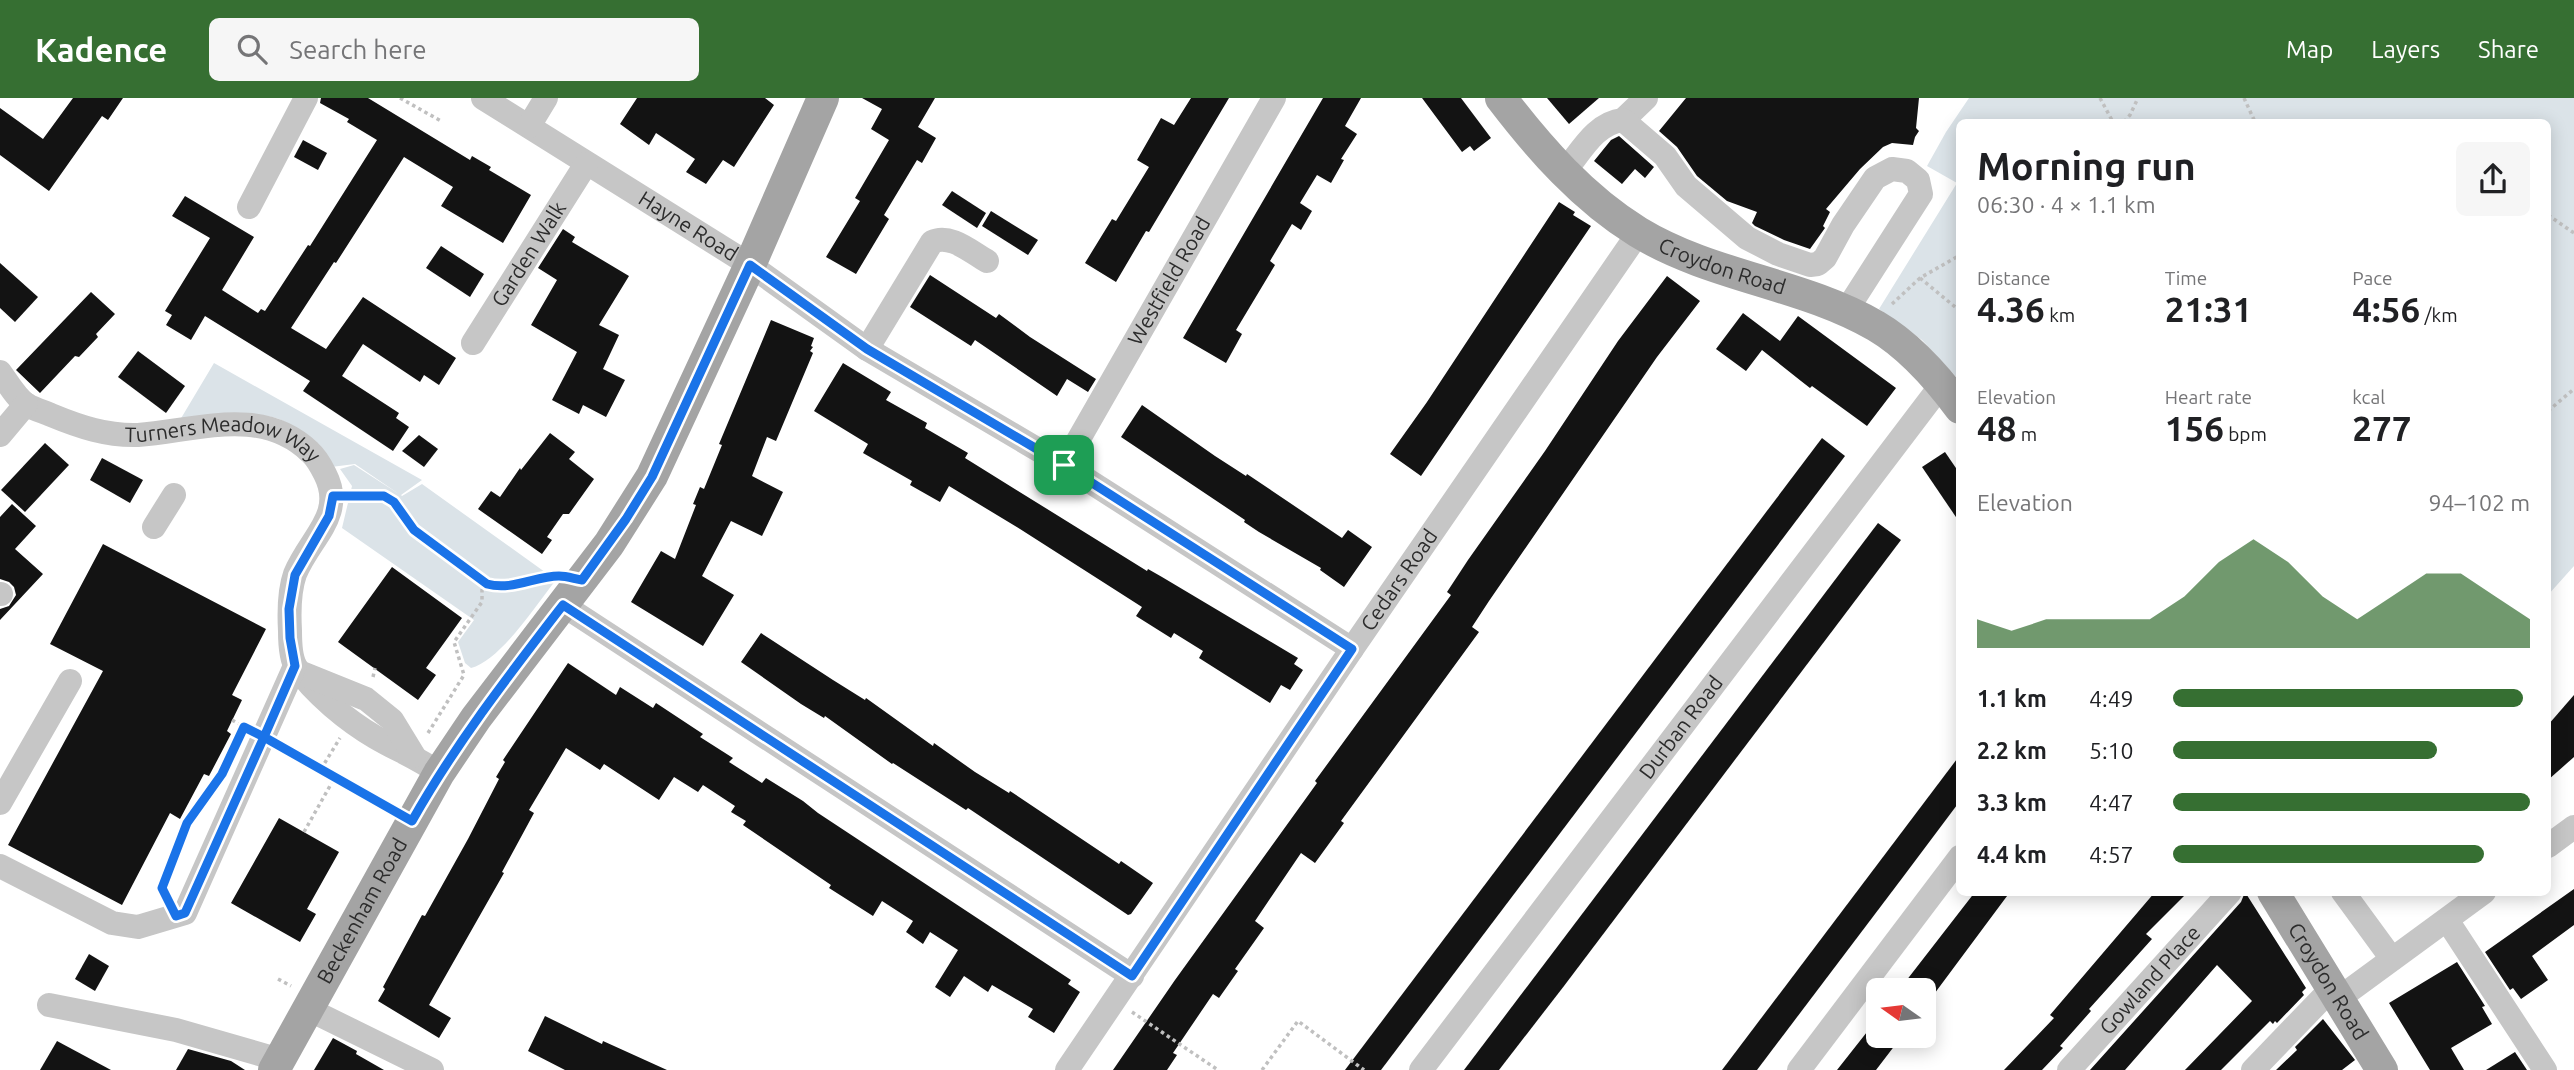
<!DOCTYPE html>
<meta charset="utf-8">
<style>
body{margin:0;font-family:Ubuntu,sans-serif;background:#f6f6f6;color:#202124;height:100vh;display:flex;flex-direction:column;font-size:26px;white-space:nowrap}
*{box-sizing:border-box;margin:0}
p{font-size:23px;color:#757577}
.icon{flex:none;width:38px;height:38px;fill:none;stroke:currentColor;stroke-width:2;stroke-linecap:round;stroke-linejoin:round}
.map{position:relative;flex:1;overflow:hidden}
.drawer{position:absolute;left:1956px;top:21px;width:595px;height:777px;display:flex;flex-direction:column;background:#fff;border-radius:10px;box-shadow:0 4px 18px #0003}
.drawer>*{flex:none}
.needle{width:46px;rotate:284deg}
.tools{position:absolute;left:1866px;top:880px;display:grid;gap:14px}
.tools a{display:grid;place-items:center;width:70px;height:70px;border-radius:10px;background:#fff;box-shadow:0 4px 18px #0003;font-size:35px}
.pin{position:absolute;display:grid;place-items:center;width:60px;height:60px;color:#fff;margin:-30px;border-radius:14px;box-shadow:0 4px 10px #0006}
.round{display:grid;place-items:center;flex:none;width:74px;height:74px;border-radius:10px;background:#f6f6f6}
.summary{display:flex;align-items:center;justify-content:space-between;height:119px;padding:0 21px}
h1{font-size:38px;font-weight:700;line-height:52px}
.figures{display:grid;grid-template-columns:repeat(3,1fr);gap:10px;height:119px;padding:7px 21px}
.figures div{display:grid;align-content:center}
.figures b{font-size:35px;font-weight:700}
.figures small{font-size:19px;font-weight:400}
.figures p{font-size:19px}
.chart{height:196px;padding:14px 21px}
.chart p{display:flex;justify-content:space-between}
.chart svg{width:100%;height:126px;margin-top:7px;fill:#366f32;opacity:.7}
ul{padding:0 21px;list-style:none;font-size:23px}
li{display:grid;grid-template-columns:112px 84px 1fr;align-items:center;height:52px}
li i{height:18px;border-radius:9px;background:#366f32}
header{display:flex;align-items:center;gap:42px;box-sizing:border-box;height:98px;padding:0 35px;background:#366f32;color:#fff}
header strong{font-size:33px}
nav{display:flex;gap:38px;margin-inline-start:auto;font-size:24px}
.search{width:490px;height:63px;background:#f6f6f6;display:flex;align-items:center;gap:18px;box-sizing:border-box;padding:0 24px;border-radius:10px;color:#757577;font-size:26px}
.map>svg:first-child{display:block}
.green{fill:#dbe3e8}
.building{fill:#131313}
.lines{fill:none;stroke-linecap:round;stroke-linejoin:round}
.path{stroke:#c0c0c0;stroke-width:3.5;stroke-dasharray:3.5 3.5;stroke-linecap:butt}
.minor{stroke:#c6c6c6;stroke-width:24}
.major{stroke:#a4a4a4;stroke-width:32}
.route-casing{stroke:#fff;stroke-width:14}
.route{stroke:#1a73e8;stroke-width:9}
.labels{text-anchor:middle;stroke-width:7;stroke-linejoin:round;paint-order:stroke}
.street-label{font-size:21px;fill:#2c2c2c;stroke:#fff}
</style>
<header>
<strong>Kadence</strong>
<div class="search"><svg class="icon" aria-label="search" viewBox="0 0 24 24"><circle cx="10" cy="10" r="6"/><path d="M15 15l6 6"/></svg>Search here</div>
<nav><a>Map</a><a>Layers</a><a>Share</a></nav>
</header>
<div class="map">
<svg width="2574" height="972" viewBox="0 0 2574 972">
<rect width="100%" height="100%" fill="#fff"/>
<!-- green -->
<g class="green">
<polygon points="1969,0 2574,0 2574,468 2548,497 2548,24 1960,24 1960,283 1922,242 1879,211 1957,85 1927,68 1946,34"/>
<path d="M214 265 422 382 401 397 402 398 422 386 556 482C536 507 501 562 471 570L465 565 458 544 474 522 342 430 352 388 340 371 354 367 399 396 355 366 331 369C316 352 301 330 279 321 257 312 205 320 180 322Z"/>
</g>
<!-- building -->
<g class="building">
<polygon points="73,0 123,0 108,22 102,18 49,93 0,57 0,10 43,41"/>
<polygon points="321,0 368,0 470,62 472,58 491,69 489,72 531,97 503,145 441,108 453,89 404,59 336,165 334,164 291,230 326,251 363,199 456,260 439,287 424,277 420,284 363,246 342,278 399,315 396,320 409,329 393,353 303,293 310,283 205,218 191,242 166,227 172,217 165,213 210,140 172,118 185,98 254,139 222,192 258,215 261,211 265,213 308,147 310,148 377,42 347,24 349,21 320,5"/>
<polygon points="637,0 765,0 774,7 734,69 723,62 706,86 686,74 695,61 656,35 649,47 620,26"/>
<polygon points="862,0 935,0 918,29 936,40 922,65 917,62 884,117 889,121 856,176 826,159 860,103 855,100 889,42 871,31 882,11"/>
<polygon points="1191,0 1229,0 1149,134 1146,133 1116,184 1085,165 1112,121 1116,123 1149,69 1137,62 1161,20 1174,27"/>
<polygon points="1323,0 1361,0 1345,28 1357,36 1341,61 1344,62 1331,85 1317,77 1300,105 1312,113 1301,132 1292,126 1270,163 1275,167 1236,232 1242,236 1226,265 1183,240"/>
<polygon points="1422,0 1461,0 1491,40 1474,53 1470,48 1462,54"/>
<polygon points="1547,0 1599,0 1569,26"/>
<polygon points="1686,0 1919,0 1916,30 1919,33 1915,39 1913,47 1892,45 1883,49 1860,71 1826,111 1830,114 1823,128 1825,130 1810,151 1784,142 1755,128 1752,125 1757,114 1727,103 1697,78 1677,49 1659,33"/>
<polygon points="1619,38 1654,69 1645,80 1635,71 1622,86 1594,63 1611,42"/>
<polygon points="303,42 327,55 318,72 294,59"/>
<polygon points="952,93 986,115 977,130 942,107"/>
<polygon points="1559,104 1575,114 1573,117 1591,128 1421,378 1390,356 1427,304"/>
<polygon points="991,113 1038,142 1028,157 982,128"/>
<polygon points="563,131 575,139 572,144 629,178 599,227 619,237 603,271 625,282 606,319 583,307 579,316 552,302 577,254 531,227 557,182 538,170"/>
<polygon points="441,148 484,176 470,199 426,170"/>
<polygon points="0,165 38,199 15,224 0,210"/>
<polygon points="930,177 996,220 999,216 1030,239 1096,281 1088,294 1067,281 1057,298 975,242 971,248 910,209"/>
<polygon points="1667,178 1700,203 1657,259 1489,503 1472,529 1479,534 1341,723 1344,725 1315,765 1301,755 1255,823 1264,830 1235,871 1238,873 1219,900 1213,896 1173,955 1177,957 1167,972 1113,972 1175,882 1317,685 1315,683 1451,497 1447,494 1468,462 1545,353 1618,243"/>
<polygon points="91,194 115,216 96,236 98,239 79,259 75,258 40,295 16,272"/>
<polygon points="1743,215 1780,243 1798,218 1896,290 1867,328 1812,288 1810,290 1801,283 1762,252 1746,273 1716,251"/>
<polygon points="771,222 814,240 811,248 813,249 810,253 813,255 776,343 767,339 752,378 783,394 762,438 731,423 702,478 734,497 703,548 631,504 661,453 675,461 696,407 693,406 700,389 704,391 722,347 719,346"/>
<polygon points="138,253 185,288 166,315 118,279"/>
<polygon points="843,265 891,294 886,302 927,325 925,330 968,355 965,360 1147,473 1148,471 1162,479 1298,560 1294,566 1303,572 1290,592 1281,587 1270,605 1199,560 1203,553 1174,535 1171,540 1136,518 1142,509 1020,431 949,388 940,404 910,387 912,383 863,355 868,346 814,313"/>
<polygon points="1142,307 1215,358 1246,378 1247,376 1342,440 1348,432 1372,449 1344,489 1320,472 1321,470 1259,434 1244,424 1245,422 1121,339"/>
<polygon points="550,335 575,354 569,361 594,381 569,416 563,416 547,439 552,442 542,456 478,411 491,393 500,399 520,370 521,372"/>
<polygon points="419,337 438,351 424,369 402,353"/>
<polygon points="1822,340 1845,358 1750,484 1381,972 1345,972"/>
<polygon points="45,345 69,367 25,414 1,392"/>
<polygon points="1945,354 1960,376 1960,425 1922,369"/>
<polygon points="102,360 143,382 130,405 90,382"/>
<polygon points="12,406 36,428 15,451 43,476 0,522 0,511 9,508 16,497 14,489 9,484 0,481 0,419"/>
<polygon points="1878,425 1901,442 1564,888 1499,972 1464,972"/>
<polygon points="103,446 266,531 232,597 242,602 227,633 231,636 209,678 204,676 180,721 170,715 122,807 8,747 103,573 50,546"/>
<polygon points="392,469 462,520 426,570 436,577 418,602 338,544"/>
<polygon points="761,535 833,582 865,602 866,600 933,648 934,645 975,674 1009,695 1010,693 1119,766 1121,763 1153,785 1131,816 1128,817 968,710 966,712 893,665 892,666 825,618 824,620 801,606 741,564"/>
<polygon points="568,565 616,597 620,589 653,610 656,605 703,636 700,639 733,660 729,664 762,685 766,680 803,703 818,715 1071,882 1068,886 1080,894 1054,935 1028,919 1033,911 992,887 988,894 964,878 950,899 935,889 958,852 930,834 923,846 906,834 913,823 882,803 873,818 829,790 831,787 743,727 746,723 731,714 735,708 703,687 698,694 674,679 659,702 604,666 600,672 566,650 529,712 534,715 502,774 504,775 429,907 451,920 439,940 378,903 385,891 383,889 422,817 425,818 468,741 499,681 496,679 505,664 503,662"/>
<polygon points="2574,597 2574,659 2548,682 2548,627"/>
<polygon points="1960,657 1960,703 1903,779 1757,972 1722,972"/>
<polygon points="279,720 339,754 307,811 316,816 300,844 231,805"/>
<polygon points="2574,791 2574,827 2532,858 2548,882 2521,901 2513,890 2510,892 2485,854"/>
<polygon points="1975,794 2010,794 1923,911 1923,892 1899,892"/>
<polygon points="2155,794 2188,794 2146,836 2152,841 2089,911 2091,913 2060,948 2063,950 2042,972 2004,972 2054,920 2050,917"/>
<polygon points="2245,794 2306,890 2302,894 2304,897 2277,925 2275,923 2273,926 2270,923 2221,972 2185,972 2252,903 2217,867 2125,972 2090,972 2241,804"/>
<polygon points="89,856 109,868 95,893 75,881"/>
<polygon points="2457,864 2485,908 2482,909 2492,926 2451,950 2464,972 2430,972 2389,905"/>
<polygon points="545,918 602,946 603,943 667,972 565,972 528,953"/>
<polygon points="1878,920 1878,938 1902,938 1876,972 1837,972"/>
<polygon points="2323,921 2355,962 2342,972 2276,972 2297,952 2295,949"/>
<polygon points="333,940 357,953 356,956 384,972 314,972"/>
<polygon points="57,943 111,972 40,972"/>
<polygon points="188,951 231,963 245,972 176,972"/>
<polygon points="2515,954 2527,972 2486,972"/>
</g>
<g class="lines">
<!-- path -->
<g class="path">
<polyline points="400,0 441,23"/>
<polyline points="2100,0 2113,24"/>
<polyline points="2244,0 2255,24"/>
<polyline points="2124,24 2130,17 2138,0"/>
<polyline points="2548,117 2574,135"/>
<polyline points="1920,180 1960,213"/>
<polyline points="1892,206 1920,180 1960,157"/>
<polyline points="2548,313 2574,291"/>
<polyline points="353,397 375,396 385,398 394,404 414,432 487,486 498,489 551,480"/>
<polyline points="373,579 375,570"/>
<polyline points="232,622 242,628"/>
<polyline points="428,635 464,577 454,544 482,504 482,482"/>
<polyline points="283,650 389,710"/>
<polyline points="321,671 340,640"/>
<polyline points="304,734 335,679"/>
<polyline points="165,797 161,790 187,725 216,684"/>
<polyline points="278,881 291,888"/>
<polyline points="1132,914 1218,972"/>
<polyline points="1262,972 1298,923 1364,972"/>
</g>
<!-- minor -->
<g class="minor">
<path id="s1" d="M483 0 750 167 867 251 1064 367 1352 551"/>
<polyline points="1623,22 1646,0"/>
<polyline points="529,28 546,0"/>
<path d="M1564 74C1581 54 1595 25 1623 22L1665 58 1686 88 1747 140 1778 156 1810 167 1818 166 1825 160 1843 127 1875 80 1892 71 1907 73 1918 82 1921 96 1846 213"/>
<polyline points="249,109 306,0"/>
<path id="s2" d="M473 245 586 66"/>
<path d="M867 251 932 144C950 135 971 154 987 163"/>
<path id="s3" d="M0 274C8 285 16 300 27 307 34 311 44 314 51 317 80 329 107 338 138 337 196 333 261 307 310 354 317 360 321 368 325 376 346 417 310 439 295 476 289 493 289 515 290 533 290 543 291 561 296 569 313 595 349 624 375 639 397 652 418 660 439 675"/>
<polyline points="0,337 26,306"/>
<path id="s4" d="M1064 367 1274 0"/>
<polyline points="154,429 174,397"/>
<polyline points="0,496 1,496"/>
<polyline points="563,507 1132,878"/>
<polyline points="304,576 366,601 392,622 414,658"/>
<polyline points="0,705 70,583"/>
<polyline points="2548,748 2574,729"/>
<polyline points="0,768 112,825 138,829 185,815 295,568"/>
<polyline points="2343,794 2392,861"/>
<polyline points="2447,822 2545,972"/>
<polyline points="2338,901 2484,794"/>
<polyline points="49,907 176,932 280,962"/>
<polyline points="308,911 432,972"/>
<path id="s5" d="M1067 972 1352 551 1639 134"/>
<path id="s6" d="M1421 972 1942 286"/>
<polyline points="1799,972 1960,759"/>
<path id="s7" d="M2069 972 2230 794"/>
<polyline points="2253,972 2331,891"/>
</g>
<!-- major -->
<g class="major">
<path id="s8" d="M1501 0C1540 51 1583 100 1638 134 1712 179 1802 185 1876 228 1910 248 1937 279 1960 310"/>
<path id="s9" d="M2273 794 2382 972"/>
<path id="s10" d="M274 972 439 675 476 620 609 446 652 378 750 167 823 0"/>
</g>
</g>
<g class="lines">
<defs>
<path id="route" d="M1064 367 867 251 750 167 652 379 626 421 582 482C575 481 567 478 559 478 535 478 512 493 487 486L414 432 394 404 384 398H333L329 418 295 477 289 511 290 540 295 568 264 639 244 629 222 676 187 725 162 790 176 818 185 815 264 639 412 723C456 645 509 577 563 507L1132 878 1352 551 1064 367"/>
</defs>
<!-- route casing -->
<use href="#route" class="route-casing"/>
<!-- route -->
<use href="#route" class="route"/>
</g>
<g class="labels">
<!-- street labels -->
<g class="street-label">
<text dy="7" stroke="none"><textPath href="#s1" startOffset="242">Hayne Road</textPath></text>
<text dy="7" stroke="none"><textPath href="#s2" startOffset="105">Garden Walk</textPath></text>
<text dy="7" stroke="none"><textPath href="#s8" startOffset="284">Croydon Road</textPath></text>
<text dy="7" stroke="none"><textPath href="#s4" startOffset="212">Westfield Road</textPath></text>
<text dy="7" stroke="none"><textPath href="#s3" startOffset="247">Turners Meadow Way</textPath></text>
<text dy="7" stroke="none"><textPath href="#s5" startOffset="592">Cedars Road</textPath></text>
<text dy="7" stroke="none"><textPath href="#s6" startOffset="430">Durban Road</textPath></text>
<text dy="7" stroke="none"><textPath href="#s10" startOffset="182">Beckenham Road</textPath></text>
<text dy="7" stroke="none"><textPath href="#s7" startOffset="121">Gowland Place</textPath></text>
<text dy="7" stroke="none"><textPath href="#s9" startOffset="105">Croydon Road</textPath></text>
</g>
</g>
</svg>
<div class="tools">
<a><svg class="needle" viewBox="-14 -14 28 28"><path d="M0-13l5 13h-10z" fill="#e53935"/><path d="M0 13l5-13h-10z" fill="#757577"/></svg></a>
</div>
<div class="pin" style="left:1064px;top:367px;background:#1e9e55"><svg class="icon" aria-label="arrive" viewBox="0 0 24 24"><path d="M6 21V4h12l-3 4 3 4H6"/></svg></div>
<section class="drawer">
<div class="summary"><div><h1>Morning run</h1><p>06:30 · 4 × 1.1 km</p></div><a class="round"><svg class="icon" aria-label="share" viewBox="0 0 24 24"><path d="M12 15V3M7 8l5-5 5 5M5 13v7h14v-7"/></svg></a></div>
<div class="figures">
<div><p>Distance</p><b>4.36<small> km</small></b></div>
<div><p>Time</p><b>21:31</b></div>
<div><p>Pace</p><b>4:56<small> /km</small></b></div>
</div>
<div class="figures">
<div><p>Elevation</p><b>48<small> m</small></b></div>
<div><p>Heart rate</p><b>156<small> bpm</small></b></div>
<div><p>kcal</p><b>277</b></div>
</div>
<div class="chart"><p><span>Elevation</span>94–102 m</p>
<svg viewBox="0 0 160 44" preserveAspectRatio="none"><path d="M0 44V34L10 38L20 34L30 34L40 34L50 34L60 26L70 14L80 6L90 14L100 26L110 34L120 26L130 18L140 18L150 26L160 34V44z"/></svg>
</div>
<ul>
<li><b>1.1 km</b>4:49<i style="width:98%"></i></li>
<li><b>2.2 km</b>5:10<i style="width:74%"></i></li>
<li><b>3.3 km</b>4:47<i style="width:100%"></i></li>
<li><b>4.4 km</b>4:57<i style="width:87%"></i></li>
</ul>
</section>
</div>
